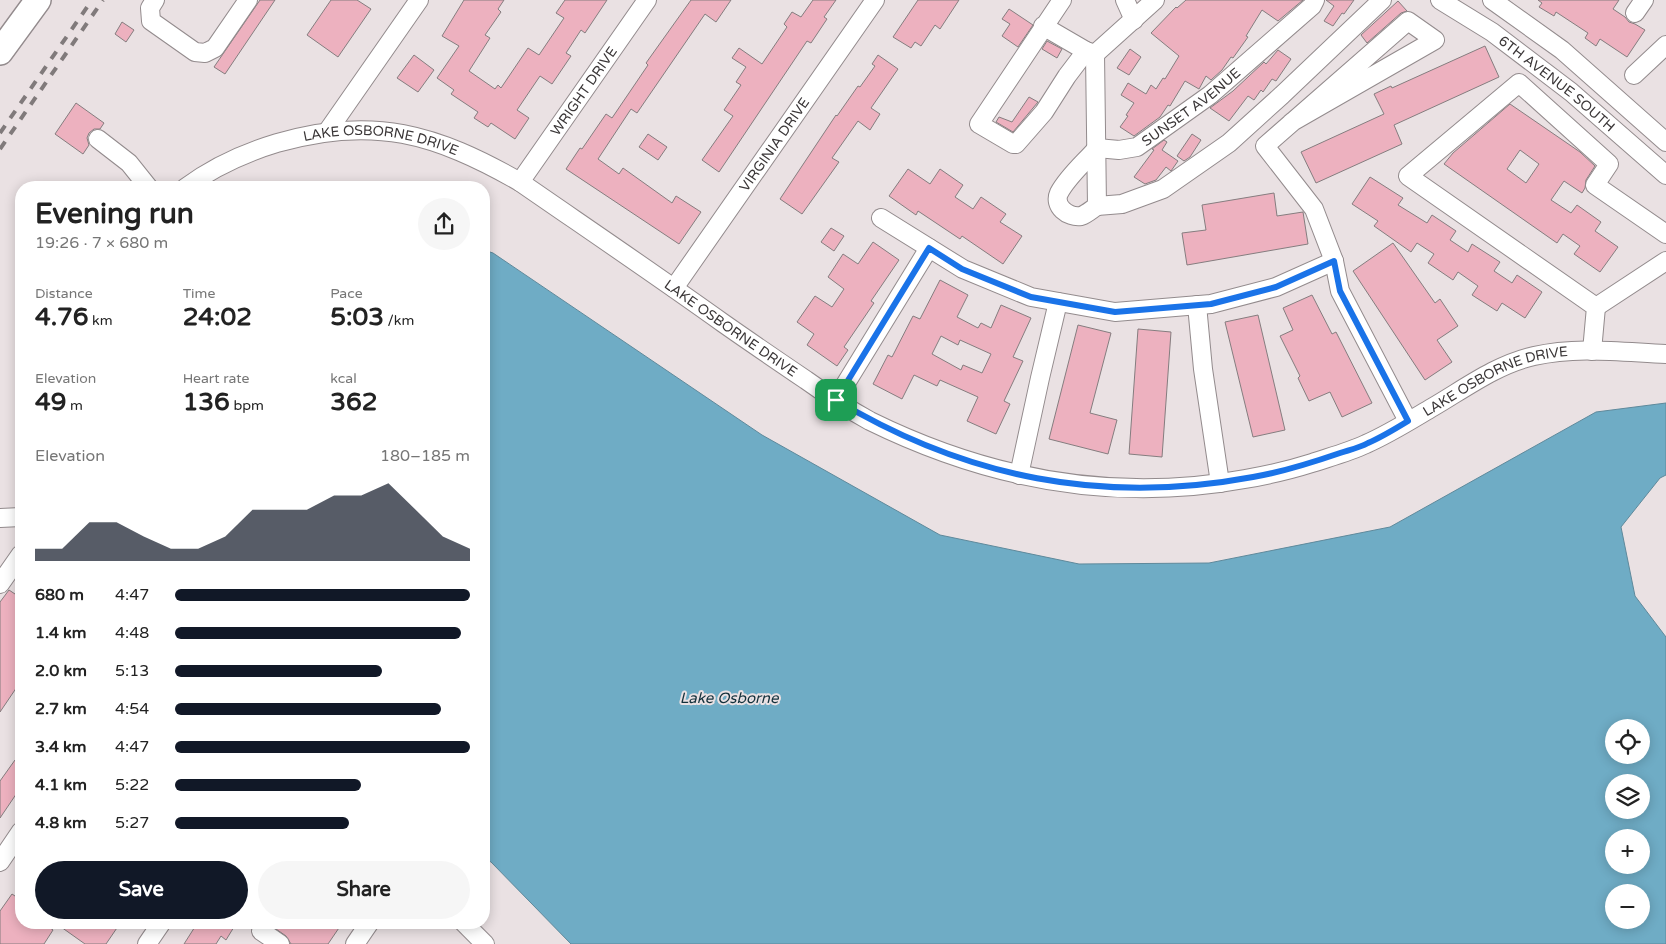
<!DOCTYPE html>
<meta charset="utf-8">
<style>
body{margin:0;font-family:"Varela Round",sans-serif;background:#f6f6f6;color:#222;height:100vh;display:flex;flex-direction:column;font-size:19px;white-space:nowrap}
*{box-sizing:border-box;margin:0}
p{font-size:16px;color:#767676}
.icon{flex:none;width:28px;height:28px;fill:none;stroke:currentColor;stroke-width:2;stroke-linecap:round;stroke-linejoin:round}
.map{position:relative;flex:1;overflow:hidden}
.side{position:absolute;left:15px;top:181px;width:475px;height:748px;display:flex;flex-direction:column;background:#fff;border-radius:20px;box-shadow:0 2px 12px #0003}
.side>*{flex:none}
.fabs{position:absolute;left:1605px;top:719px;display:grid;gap:10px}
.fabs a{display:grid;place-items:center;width:45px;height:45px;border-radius:50%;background:#fff;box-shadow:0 2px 12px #0003;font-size:25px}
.pin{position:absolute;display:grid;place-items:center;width:42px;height:42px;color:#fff;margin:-21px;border-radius:10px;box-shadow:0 2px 8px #0006}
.round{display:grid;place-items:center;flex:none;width:52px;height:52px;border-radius:26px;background:#f6f6f6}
.overview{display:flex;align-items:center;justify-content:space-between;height:85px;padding:0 20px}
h1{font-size:28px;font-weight:700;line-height:38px}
.figures{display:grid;grid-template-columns:repeat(3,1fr);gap:8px;height:85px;padding:5px 20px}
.figures div{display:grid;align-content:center}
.figures b{font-size:25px;font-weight:700}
.figures small{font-size:14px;font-weight:400}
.figures p{font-size:14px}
.chart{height:140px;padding:10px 20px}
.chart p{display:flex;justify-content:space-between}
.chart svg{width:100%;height:90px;margin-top:5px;fill:#111827;opacity:.7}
.cta{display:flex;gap:10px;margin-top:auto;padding:10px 20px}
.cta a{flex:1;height:58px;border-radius:30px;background:#111827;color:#fff;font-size:20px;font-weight:700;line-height:58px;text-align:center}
.cta a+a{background:#f6f6f6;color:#222}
ul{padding:0 20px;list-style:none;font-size:16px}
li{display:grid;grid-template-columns:80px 60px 1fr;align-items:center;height:38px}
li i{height:12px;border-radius:6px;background:#111827}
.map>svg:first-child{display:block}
.water{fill:#6facc5;stroke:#5f899b;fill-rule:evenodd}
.building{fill:#edb1bf;stroke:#857d7f;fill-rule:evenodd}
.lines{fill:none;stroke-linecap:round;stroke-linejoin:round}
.minor-casing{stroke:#938b8d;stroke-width:20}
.highway-casing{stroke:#938b8d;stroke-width:28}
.minor{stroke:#fff;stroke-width:18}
.highway{stroke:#fff;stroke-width:25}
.rail{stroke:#807a7b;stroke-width:4;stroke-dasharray:9 9;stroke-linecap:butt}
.route-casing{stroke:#fff;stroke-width:10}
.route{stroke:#1a73e8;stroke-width:6}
.labels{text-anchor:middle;stroke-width:4;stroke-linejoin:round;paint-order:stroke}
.street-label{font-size:14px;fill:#3b3738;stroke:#eae1e3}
.water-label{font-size:15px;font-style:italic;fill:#12303b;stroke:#eae1e3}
</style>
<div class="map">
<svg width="1666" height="944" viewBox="0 0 1666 944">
<rect width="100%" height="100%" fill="#eae1e3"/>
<!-- water -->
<path class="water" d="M484 250 493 253 762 435 940 535 1079 564 1209 563 1390 527 1596 412 1666 403V475L1660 478 1621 527 1635 596 1666 637V944H571L491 862 484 858ZM1614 728H1641V755H1614ZM1614 782H1641V810H1614ZM1614 838H1641V865H1614ZM1614 892H1641V920H1614Z"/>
<!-- building -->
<g class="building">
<polygon points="260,0 275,0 225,74 214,67"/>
<polygon points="331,0 357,0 371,9 338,57 307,35"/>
<polygon points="464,0 504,0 498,9 501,12 485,35 490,38 469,71 495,89 498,85 501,88 528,48 539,55 564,18 556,13 565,0 607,0 585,33 581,30 566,53 571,56 552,84 540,76 517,110 529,118 515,139 491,123 488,127 474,118 478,112 451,94 454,90 437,78 459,46 442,36"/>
<polygon points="691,0 731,0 716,22 705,14 637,113 631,109 598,159 619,174 623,168 672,203 676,196 701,212 679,244 566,169 580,148 582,149 606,114 612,118 648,65 646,63"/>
<polygon points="813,0 836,0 824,17 827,19 811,43 807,41 719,172 702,160 733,116 724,110 741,85 736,82 746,67 732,58 739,48 762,64 787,27 784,24 792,12 801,17"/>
<polygon points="918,0 959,0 940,29 935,25 921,46 915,42 911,48 893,37"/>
<polygon points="1186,0 1303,0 1278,21 1262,10 1246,36 1248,37 1233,58 1231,57 1222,70 1211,80 1206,76 1199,89 1185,81 1170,106 1168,105 1160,117 1134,136 1120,127 1128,116 1126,115 1134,103 1121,95 1128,83 1146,94 1151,85 1156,89 1163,78 1165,79 1179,56 1151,33 1176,7 1177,8"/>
<polygon points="1326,0 1354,0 1344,14 1342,13 1333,26 1324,21 1334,6"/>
<polygon points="1538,0 1619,0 1613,9 1625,17 1629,22 1635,24 1645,30 1627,57 1600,39 1596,46 1585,38 1588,33 1556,12 1554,16 1539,7 1542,3"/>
<polygon points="1398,1 1407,11 1401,13 1367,43 1361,35"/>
<polygon points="1009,9 1033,25 1018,47 1002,36 1010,24 1002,19"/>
<polygon points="122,22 134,30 126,42 115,34"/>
<polygon points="1047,41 1062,49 1057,58 1042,49"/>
<polygon points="1485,46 1499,77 1394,125 1402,144 1316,183 1301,152 1384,114 1374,94 1391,86 1392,88"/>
<polygon points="1130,49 1141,57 1129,75 1117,68"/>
<polygon points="1278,50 1291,59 1276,81 1272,79 1263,92 1261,90 1254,100 1248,96 1229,121 1210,108 1233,91 1264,62 1266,64"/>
<polygon points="414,55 434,70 418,92 397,78"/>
<polygon points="878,55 898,69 871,108 880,114 870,130 858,121 832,158 839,162 802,214 780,199 836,115 837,116 858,86 860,87 875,66 872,64"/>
<polygon points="1029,97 1038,102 1013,132 996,122 999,117 1012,122"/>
<polygon points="76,103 104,123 100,129 94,129 89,133 87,138 89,145 83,154 55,134"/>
<path d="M1510 104 1580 152 1595 166 1586 180 1585 188 1582 193 1564 181 1551 200 1571 213 1577 205 1601 222 1595 231 1618 247 1600 272 1574 254 1580 246 1563 234 1557 243 1444 164 1453 153ZM1520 150 1539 164 1526 183 1507 169Z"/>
<polygon points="648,134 667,147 658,160 639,147"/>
<polygon points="1192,134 1201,140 1190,157 1184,161 1177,156"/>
<polygon points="1164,140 1167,142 1162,150 1178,161 1171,171 1166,167 1156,180 1145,184 1134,177 1154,150 1152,149"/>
<polygon points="908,169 930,184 940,169 963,185 955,197 973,209 981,197 1006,214 1000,222 1022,236 1003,264 962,236 960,239 918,211 916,215 889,196"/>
<polygon points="1370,177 1403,198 1398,205 1427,223 1432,215 1456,231 1450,240 1468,252 1472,244 1500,262 1494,271 1512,283 1517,275 1542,292 1525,318 1502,303 1497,311 1472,295 1478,286 1458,272 1453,280 1428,263 1434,254 1417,243 1411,252 1374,226 1378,221 1352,204"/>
<polygon points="1274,193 1277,216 1303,212 1308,244 1187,265 1182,233 1206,230 1202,205"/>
<polygon points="831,228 844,236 834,251 821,242"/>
<polygon points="873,242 899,260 871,301 874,303 844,347 848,350 837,366 807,345 814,334 797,322 815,296 832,307 844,289 828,277 843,254 858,264"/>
<polygon points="1393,243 1435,303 1440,299 1458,326 1437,340 1452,362 1425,380 1353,271"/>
<path d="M940 280 968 295 957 317 978 328 981 323 991 328 1001 305 1031 318 1013 357 1023 361 1004 401 1010 404 996 434 967 421 978 397 940 380 937 386 914 375 902 399 873 384 888 355 892 357 913 316 920 319ZM941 336 958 345 960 340 991 354 982 373 963 365 961 370 932 354Z"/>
<polygon points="1312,295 1332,334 1336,332 1372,403 1342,417 1330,392 1309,401 1298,378 1300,376 1280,336 1293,330 1283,308"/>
<polygon points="1258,315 1285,430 1253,437 1225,322"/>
<polygon points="1078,325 1111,333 1090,413 1117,420 1108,454 1049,439"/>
<polygon points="1138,329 1171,332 1162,457 1129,454"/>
<polygon points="9,590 21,598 21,681 0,712 0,602"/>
<polygon points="15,760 21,765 21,787 0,818 0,781"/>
<polygon points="12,894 21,900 21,922 42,922 53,930 44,944 0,944 0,911"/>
<polygon points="54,922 121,922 106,944 85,944"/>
<polygon points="198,922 237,922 226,940 221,936 216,944 184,944"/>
<polygon points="278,922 343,922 328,944 291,944 286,936 276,929"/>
</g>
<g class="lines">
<defs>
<g id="minor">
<polyline points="155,0 150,8 151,21 195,52 205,53 215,48 248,0"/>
<polyline points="1062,0 979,124 1013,144 1016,144 1044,112 1067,76 1086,51"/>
<polyline points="1125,0 1134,20"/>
<path id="s1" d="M1440 0 1492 32 1571 92 1666 175"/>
<polyline points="1492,0 1562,50 1666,142"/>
<polyline points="1635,13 1644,0"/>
<polyline points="1043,26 1086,51 1095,54 1097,206 1122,204 1163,189 1229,143 1282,95 1382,0"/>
<polyline points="1095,54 1155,0"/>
<polyline points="1634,75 1666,45"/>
<polyline points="1292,122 1435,40 1408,21 1265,146 1314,209 1334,261 1340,291 1408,421"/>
<polyline points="327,132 419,0"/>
<polyline points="98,139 129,163 149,188"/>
<path id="s2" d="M520 182 647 0"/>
<path id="s3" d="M185 188C213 167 244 153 277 143 373 115 436 134 520 182 588 229 656 275 723 323 750 342 778 361 806 380 827 395 848 409 870 421 988 479 1114 503 1245 479 1268 475 1290 470 1312 463 1330 457 1349 452 1366 444 1389 434 1411 420 1433 407 1464 389 1497 364 1534 356 1577 346 1622 352 1666 354"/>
<path id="s4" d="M1097 206C1092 209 1087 214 1081 216 1068 218 1053 206 1059 193 1068 176 1085 162 1097 148L1119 150 1137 147 1210 95 1312 6 1315 0"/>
<polyline points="881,218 963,269 1031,297 1115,312 1211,304 1276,287 1334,261"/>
<path id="s5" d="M674 288 875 0"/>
<polyline points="1197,305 1203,369 1220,483"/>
<polyline points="1596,307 1666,261"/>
<polyline points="1592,351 1596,307 1408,176 1519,83 1609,164 1595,185 1666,234"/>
<polyline points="835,401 929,248"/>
<polyline points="1019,475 1040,378 1058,302"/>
<polyline points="0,518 21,517"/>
<polyline points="0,584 21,554"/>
<polyline points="0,862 21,831"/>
<polyline points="268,922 261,931 280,944"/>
<polyline points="463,922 485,944"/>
<polyline points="147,944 162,922"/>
<polyline points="355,944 370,922"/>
</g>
<polyline id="highway" points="0,52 38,0"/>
</defs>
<!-- minor casing -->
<use href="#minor" class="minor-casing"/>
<!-- highway casing -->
<use href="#highway" class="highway-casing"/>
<!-- minor -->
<use href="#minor" class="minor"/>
<!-- highway -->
<use href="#highway" class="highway"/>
<!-- rail -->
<g class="rail">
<polyline points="0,133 92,0"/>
<polyline points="0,149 103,0"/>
</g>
</g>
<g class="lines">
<defs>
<path id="route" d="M929 248 962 269 1031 297 1115 312 1211 304 1276 287 1334 261 1340 291 1408 421C1395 429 1382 437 1368 443 1359 448 1349 450 1340 453 1311 463 1283 472 1253 477 1103 505 966 478 836 400Z"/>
</defs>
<!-- route casing -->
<use href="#route" class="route-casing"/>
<!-- route -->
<use href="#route" class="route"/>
</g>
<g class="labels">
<!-- street labels -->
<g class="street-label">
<text dy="5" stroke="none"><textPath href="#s1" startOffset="144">6TH AVENUE SOUTH</textPath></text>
<text dy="5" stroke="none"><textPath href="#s2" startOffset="111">WRIGHT DRIVE</textPath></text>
<text dy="5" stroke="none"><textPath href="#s4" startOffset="224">SUNSET AVENUE</textPath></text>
<text dy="5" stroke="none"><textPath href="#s5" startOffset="175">VIRGINIA DRIVE</textPath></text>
<text dy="5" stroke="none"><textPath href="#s3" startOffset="209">LAKE OSBORNE DRIVE</textPath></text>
<text dy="5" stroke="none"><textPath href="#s3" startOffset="614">LAKE OSBORNE DRIVE</textPath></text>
<text dy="5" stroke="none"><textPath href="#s3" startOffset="1439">LAKE OSBORNE DRIVE</textPath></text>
</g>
<!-- water labels -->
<g class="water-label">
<text x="729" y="703">Lake Osborne</text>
</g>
</g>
</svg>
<div class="fabs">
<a><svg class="icon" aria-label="locate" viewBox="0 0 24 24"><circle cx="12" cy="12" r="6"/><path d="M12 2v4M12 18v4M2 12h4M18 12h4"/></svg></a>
<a><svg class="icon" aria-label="layers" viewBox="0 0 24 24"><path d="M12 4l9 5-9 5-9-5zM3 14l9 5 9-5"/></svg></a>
<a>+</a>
<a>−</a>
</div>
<div class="pin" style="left:836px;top:400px;background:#1e9e55"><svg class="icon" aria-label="arrive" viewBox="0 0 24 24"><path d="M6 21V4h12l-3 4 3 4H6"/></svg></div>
<section class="side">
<div class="overview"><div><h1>Evening run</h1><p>19:26 · 7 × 680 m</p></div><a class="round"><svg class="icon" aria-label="share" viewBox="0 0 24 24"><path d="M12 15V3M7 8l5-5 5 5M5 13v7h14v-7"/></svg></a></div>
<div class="figures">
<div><p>Distance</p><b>4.76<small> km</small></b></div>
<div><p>Time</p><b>24:02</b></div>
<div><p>Pace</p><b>5:03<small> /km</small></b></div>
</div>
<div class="figures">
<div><p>Elevation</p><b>49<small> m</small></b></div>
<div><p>Heart rate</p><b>136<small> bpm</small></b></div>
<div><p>kcal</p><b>362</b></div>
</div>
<div class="chart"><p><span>Elevation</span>180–185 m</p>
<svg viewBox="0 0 160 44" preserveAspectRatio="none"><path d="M0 44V38L10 38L20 25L30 25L40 32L50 38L60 38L70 32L80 19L90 19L100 19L110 12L120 12L130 6L140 19L150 32L160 38V44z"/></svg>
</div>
<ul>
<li><b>680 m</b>4:47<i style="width:100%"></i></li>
<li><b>1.4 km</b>4:48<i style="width:97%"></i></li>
<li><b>2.0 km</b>5:13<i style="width:70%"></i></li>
<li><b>2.7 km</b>4:54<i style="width:90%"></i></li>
<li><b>3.4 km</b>4:47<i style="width:100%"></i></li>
<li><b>4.1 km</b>5:22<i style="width:63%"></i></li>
<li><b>4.8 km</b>5:27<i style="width:59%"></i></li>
</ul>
<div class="cta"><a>Save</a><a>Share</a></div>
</section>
</div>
